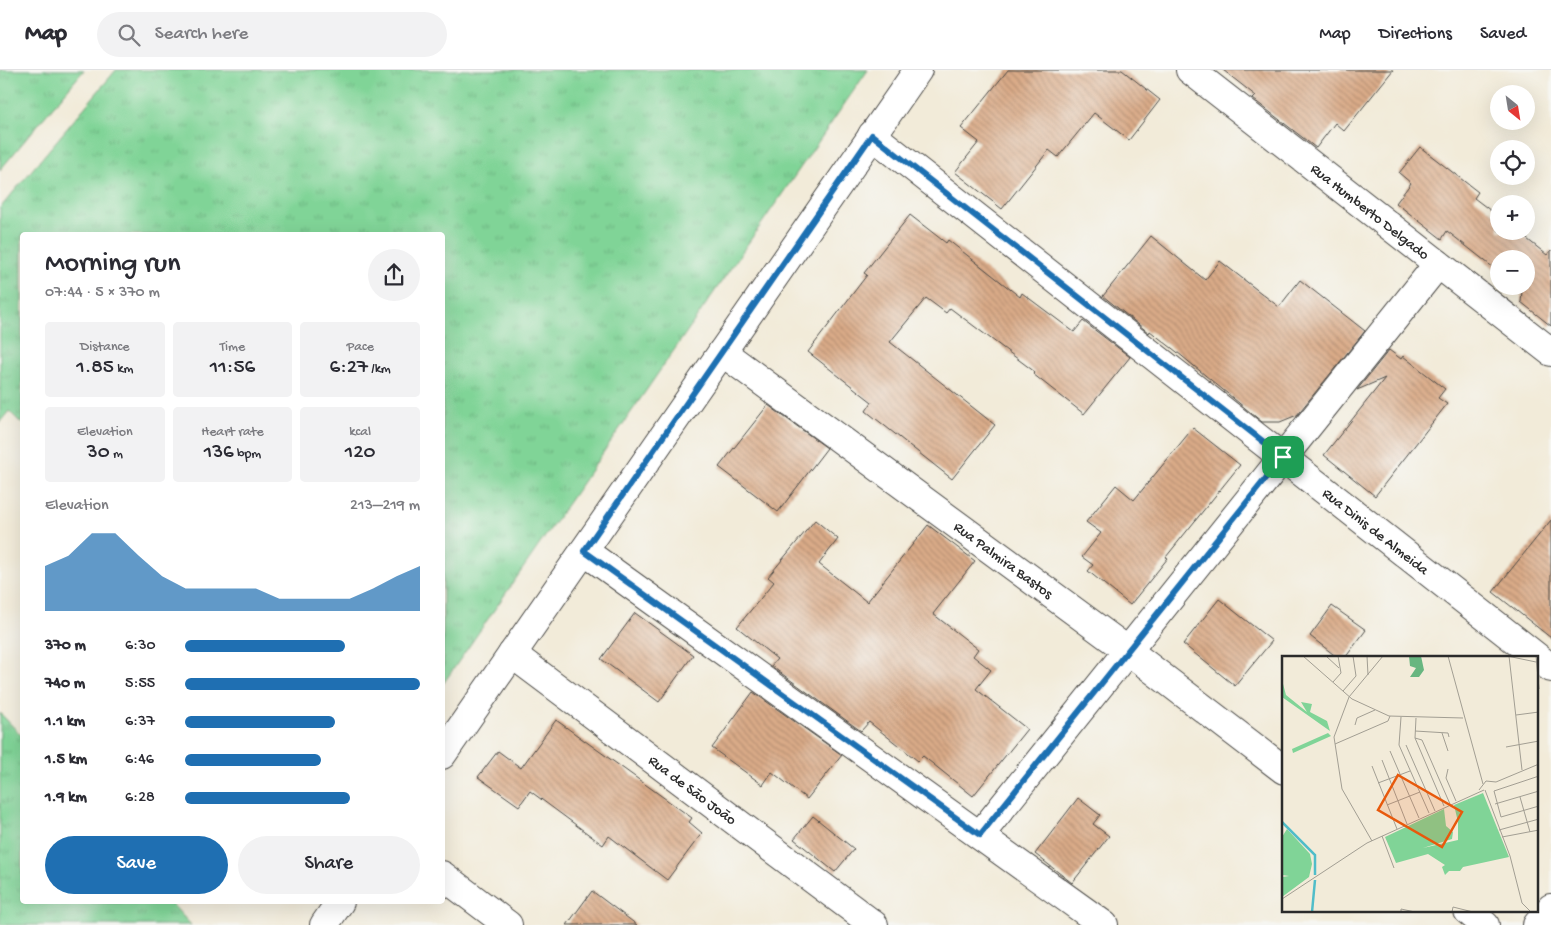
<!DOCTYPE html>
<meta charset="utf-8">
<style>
body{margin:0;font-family:"Gochi Hand",sans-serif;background:#f2f2f3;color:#2b2b33;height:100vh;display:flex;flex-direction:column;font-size:19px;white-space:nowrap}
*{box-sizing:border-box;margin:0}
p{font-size:16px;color:#7c7c81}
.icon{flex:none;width:28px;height:28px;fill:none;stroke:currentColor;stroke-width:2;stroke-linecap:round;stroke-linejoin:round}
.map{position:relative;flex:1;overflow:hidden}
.drawer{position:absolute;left:20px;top:162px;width:425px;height:672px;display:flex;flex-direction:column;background:#fff;border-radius:5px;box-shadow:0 5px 20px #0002}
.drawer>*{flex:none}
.needle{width:32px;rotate:150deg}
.fabs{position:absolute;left:1490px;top:15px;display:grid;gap:10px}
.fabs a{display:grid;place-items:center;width:45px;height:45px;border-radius:50%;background:#fff;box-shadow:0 5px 20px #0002;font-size:25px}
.pin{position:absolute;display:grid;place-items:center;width:42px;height:42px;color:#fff;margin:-21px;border-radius:10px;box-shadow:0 2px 8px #0006}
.round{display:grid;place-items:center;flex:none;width:52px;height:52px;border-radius:26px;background:#f2f2f3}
.headline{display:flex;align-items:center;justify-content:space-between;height:85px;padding:0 25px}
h1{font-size:28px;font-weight:600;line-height:38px}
.figures{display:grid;grid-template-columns:repeat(3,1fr);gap:8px;height:85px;padding:5px 25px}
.figures div{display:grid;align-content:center;border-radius:5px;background:#f2f2f3;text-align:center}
.figures b{font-size:21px;font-weight:600}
.figures small{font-size:14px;font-weight:400}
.figures p{font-size:14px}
.chart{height:140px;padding:10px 25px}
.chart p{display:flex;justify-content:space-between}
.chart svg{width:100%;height:90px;margin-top:5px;fill:#1f6fb2;opacity:.7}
.cta{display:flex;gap:10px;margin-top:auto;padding:10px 25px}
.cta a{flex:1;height:58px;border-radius:30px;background:#1f6fb2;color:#fff;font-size:20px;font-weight:600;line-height:58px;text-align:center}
.cta a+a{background:#f2f2f3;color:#2b2b33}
ul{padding:0 25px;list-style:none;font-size:16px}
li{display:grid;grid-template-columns:80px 60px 1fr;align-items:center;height:38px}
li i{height:12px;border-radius:6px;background:#1f6fb2}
header{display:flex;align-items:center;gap:30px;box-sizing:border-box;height:70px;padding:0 25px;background:#fff;border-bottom:1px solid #e1e1e2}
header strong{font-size:24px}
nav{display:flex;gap:28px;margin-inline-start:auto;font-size:18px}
.search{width:350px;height:45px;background:#f2f2f3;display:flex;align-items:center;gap:12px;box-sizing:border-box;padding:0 18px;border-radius:28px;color:#7c7c81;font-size:19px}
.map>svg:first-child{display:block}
.grass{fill:url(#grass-tufts);stroke:#568061}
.building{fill:url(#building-back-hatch)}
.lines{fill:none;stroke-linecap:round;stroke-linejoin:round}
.minor-casing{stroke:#494845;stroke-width:30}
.primary-casing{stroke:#494845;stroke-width:30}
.minor{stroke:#fff;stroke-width:28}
.primary{stroke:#fff;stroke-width:28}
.route-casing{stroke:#fff;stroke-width:10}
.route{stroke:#1f6fb2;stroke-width:6}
.labels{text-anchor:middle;stroke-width:4;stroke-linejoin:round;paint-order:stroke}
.street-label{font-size:15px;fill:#2b2b2b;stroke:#f6f6f2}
.inset-river{fill:none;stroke:#50bdc9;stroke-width:2.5}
.inset-road{fill:none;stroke:#a29e93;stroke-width:1}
.view{fill:#e8590c;fill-opacity:0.15;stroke:#e8590c;stroke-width:2.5}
.inset-edge{fill:none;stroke:#2b2b2b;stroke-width:2.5}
</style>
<header>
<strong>Map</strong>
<div class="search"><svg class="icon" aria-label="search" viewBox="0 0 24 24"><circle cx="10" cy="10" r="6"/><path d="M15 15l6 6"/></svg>Search here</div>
<nav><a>Map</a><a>Directions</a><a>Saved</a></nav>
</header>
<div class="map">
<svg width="1551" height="855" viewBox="0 0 1551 855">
<defs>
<pattern id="grass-tufts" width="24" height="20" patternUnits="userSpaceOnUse" patternTransform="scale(1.25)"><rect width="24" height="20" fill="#80d497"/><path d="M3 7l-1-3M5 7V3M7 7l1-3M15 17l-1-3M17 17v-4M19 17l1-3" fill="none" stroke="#6fb682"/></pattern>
<pattern id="building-back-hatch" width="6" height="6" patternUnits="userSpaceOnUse" patternTransform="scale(1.25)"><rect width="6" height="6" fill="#daab88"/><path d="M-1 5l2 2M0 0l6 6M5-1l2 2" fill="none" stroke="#b18b6f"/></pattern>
</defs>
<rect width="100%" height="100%" fill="#f6f6f2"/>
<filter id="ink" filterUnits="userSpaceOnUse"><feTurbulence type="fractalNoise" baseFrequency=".02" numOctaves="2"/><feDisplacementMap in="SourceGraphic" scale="10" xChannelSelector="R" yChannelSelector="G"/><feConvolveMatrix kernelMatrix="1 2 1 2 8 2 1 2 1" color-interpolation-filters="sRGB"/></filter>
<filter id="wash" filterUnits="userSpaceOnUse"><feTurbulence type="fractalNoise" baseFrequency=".0096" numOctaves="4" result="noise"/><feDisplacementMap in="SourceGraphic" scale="20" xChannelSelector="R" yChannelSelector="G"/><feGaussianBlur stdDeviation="1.12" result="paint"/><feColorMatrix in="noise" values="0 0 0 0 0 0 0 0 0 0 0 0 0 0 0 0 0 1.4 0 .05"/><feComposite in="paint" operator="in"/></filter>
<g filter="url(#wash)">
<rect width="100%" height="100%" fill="#f2ebd9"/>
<!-- grass -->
<g class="grass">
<polygon points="0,0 84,0 0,100"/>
<polygon points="116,0 868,0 443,614 442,165 22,165 22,354 9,341 0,352 0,138"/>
<polygon points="0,643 22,666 22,832 171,833 191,855 0,855"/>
</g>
<g id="blocks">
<!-- building -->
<g class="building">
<polygon points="1008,0 1122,0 1160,30 1129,70 1094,43 1058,87 1049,80 1002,139 955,102 979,72 961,58"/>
<polygon points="1223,0 1393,0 1344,61 1335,53 1316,78 1253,29 1256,26"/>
<polygon points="1420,77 1478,122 1474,128 1499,147 1499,161 1517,161 1547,185 1551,180 1551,256 1521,232 1522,220 1517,216 1526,216 1526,189 1499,189 1499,202 1447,161 1442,169 1396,133 1411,113 1399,103"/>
<polygon points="910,145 946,173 948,170 1020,227 1022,223 1074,262 1083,251 1130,287 1084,344 1033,304 1035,302 950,238 946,243 926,228 890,272 995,355 952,409 866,341 872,332 808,282 867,205 864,203"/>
<polygon points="1151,166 1205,210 1220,191 1279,237 1300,210 1365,261 1297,345 1280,352 1262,352 1177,282 1150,261 1149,263 1103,226"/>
<polygon points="1389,280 1401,289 1403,286 1445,319 1438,328 1447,334 1375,426 1324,385 1385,308 1357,320"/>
<polygon points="768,335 827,378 778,442 719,397"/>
<polygon points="1193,358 1240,395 1166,487 1168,488 1130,535 1088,501 1093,495 1082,487 1101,463 1086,452 1116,415 1134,430"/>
<polygon points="815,450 838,469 819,494 867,532 928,455 975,491 933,544 978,579 973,586 991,600 976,619 1027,659 973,726 923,686 918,691 869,652 861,661 771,596 777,589 737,557 774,512 768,507"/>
<polygon points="1551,450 1551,568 1493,522"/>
<polygon points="1219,529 1272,571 1235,616 1183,574"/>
<polygon points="1332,536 1366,560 1345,588 1338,588 1310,566"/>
<polygon points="635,543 693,585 659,632 601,589"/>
<polygon points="753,622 842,685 807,729 772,702 763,715 712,678"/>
<polygon points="556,650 692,748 689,752 702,763 667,810 609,766 603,775 530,721 519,736 478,707 498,681 521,698"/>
<polygon points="1078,728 1100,745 1093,754 1109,766 1072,813 1035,784"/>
<polygon points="813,746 854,779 835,802 794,769"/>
<polygon points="592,821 637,855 567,855"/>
</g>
</g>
</g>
<g filter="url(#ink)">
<use href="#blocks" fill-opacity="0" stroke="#494845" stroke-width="1"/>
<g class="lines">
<defs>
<g id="minor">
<path id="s1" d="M1190 0 1551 282"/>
<path id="s2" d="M872 65 1551 598"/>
<path id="s3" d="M722 282 1127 580 1284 700"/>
<polyline points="584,481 1104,855"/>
<path id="s4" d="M512 584 874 855"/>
<polyline points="980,765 1438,194"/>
<polyline points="442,805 508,855"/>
<polyline points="1468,841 1485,855"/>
<polyline points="1537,855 1551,838"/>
</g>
<g id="primary">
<polyline points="442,685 918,0"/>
<polyline points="324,855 340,832"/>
</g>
</defs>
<!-- minor casing -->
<use href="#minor" class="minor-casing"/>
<!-- primary casing -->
<use href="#primary" class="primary-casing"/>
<!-- minor -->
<use href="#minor" class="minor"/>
<!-- primary -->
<use href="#primary" class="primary"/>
</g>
</g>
<g class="lines" filter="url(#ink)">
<defs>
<polygon id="route" points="872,65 1283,387 980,765 584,481"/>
</defs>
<!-- route casing -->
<use href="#route" class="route-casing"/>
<!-- route -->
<use href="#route" class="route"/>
</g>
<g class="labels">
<!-- street labels -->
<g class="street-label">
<text dy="5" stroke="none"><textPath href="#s1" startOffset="229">Rua Humberto Delgado</textPath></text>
<text dy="5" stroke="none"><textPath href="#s2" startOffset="641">Rua Dinis de Almeida</textPath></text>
<text dy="5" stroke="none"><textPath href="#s3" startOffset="350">Rua Palmira Bastos</textPath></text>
<text dy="5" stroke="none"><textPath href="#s4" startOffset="226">Rua de São João</textPath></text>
</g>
</g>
<!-- overview -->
<g transform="translate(1282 586)">
<rect width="256" height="256" fill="#f2ebd9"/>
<path d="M0 24 4 39 25 56 19 46 30 48 28 56 45 65 48 75 0 41ZM46 77 49 80 11 97 10 93ZM201 137 227 201 181 211 178 215H167L163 219 160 211 163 209 146 198 114 207 103 181 162 153 164 170 171 176 170 183 141 192 176 184V166L189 163 176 166 172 149ZM5 173 28 198 30 208 27 221 0 241V221L7 220 0 219V181Z" fill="#80d497"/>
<path d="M127 0H139L142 14 137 21H128L134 12 128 10Z" fill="#68b680"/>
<path class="inset-river" d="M0 166 33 199V219M30 256 33 224"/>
<path class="inset-road" d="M21 0 70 43 107 60 181 62M44 0 57 12M85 0 86 19M166 0 201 128M225 0 254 6M227 0 240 114M254 0 257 33M51 26 59 17 56 0M61 35 74 20 71 0M234 59 257 56M119 61 117 89 147 157M134 62 133 82 162 150M73 69 75 62 93 54M133 75 166 77 167 81M160 77 166 95M133 82 140 84 168 148M53 88 106 65 108 60M124 89 153 155M224 91 257 85M108 95 137 162M100 104 125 168M90 110 115 173M166 113 164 122 174 145M257 120 212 135 219 161 257 150M96 127 128 115M197 134 204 125 214 126 257 108M203 134 228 200 240 247 249 256M238 141 248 176M213 148 257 135M105 149 138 136M217 174 257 163M100 180 112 212M220 181 257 174M90 185 60 133 52 81 67 41 101 0M0 243 85 187 202 134M119 256V253L133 256M170 256 171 251 191 256"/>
<path class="view" d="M116 119 180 156 160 191 96 154Z"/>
<rect width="256" height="256" class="inset-edge"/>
</g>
</svg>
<div class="fabs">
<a><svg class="needle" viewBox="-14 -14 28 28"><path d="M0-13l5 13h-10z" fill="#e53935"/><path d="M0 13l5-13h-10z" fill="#7c7c81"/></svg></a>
<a><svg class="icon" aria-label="locate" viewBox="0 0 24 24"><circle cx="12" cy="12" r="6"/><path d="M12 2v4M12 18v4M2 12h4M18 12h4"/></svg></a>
<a>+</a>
<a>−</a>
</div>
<div class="pin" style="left:1283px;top:387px;background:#1e9e55"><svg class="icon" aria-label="arrive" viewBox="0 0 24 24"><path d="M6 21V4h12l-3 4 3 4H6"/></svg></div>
<section class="drawer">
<div class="headline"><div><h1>Morning run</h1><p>07:44 · 5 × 370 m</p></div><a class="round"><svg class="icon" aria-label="share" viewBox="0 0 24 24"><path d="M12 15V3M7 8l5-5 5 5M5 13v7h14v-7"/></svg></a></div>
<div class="figures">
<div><p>Distance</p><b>1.85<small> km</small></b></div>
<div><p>Time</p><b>11:56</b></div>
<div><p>Pace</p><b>6:27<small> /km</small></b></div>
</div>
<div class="figures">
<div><p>Elevation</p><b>30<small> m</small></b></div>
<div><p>Heart rate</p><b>136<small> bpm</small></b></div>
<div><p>kcal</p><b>120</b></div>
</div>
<div class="chart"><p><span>Elevation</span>213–219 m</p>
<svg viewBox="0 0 160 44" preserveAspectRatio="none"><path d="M0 44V22L10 17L20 6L30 6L40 17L50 27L60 33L70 33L80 33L90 33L100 38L110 38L120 38L130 38L140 33L150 27L160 22V44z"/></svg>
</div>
<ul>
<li><b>370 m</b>6:30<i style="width:68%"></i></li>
<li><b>740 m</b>5:55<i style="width:100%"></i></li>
<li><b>1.1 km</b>6:37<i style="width:64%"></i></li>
<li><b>1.5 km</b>6:46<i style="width:58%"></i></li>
<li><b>1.9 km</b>6:28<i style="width:70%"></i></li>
</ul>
<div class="cta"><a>Save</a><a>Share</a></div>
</section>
</div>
